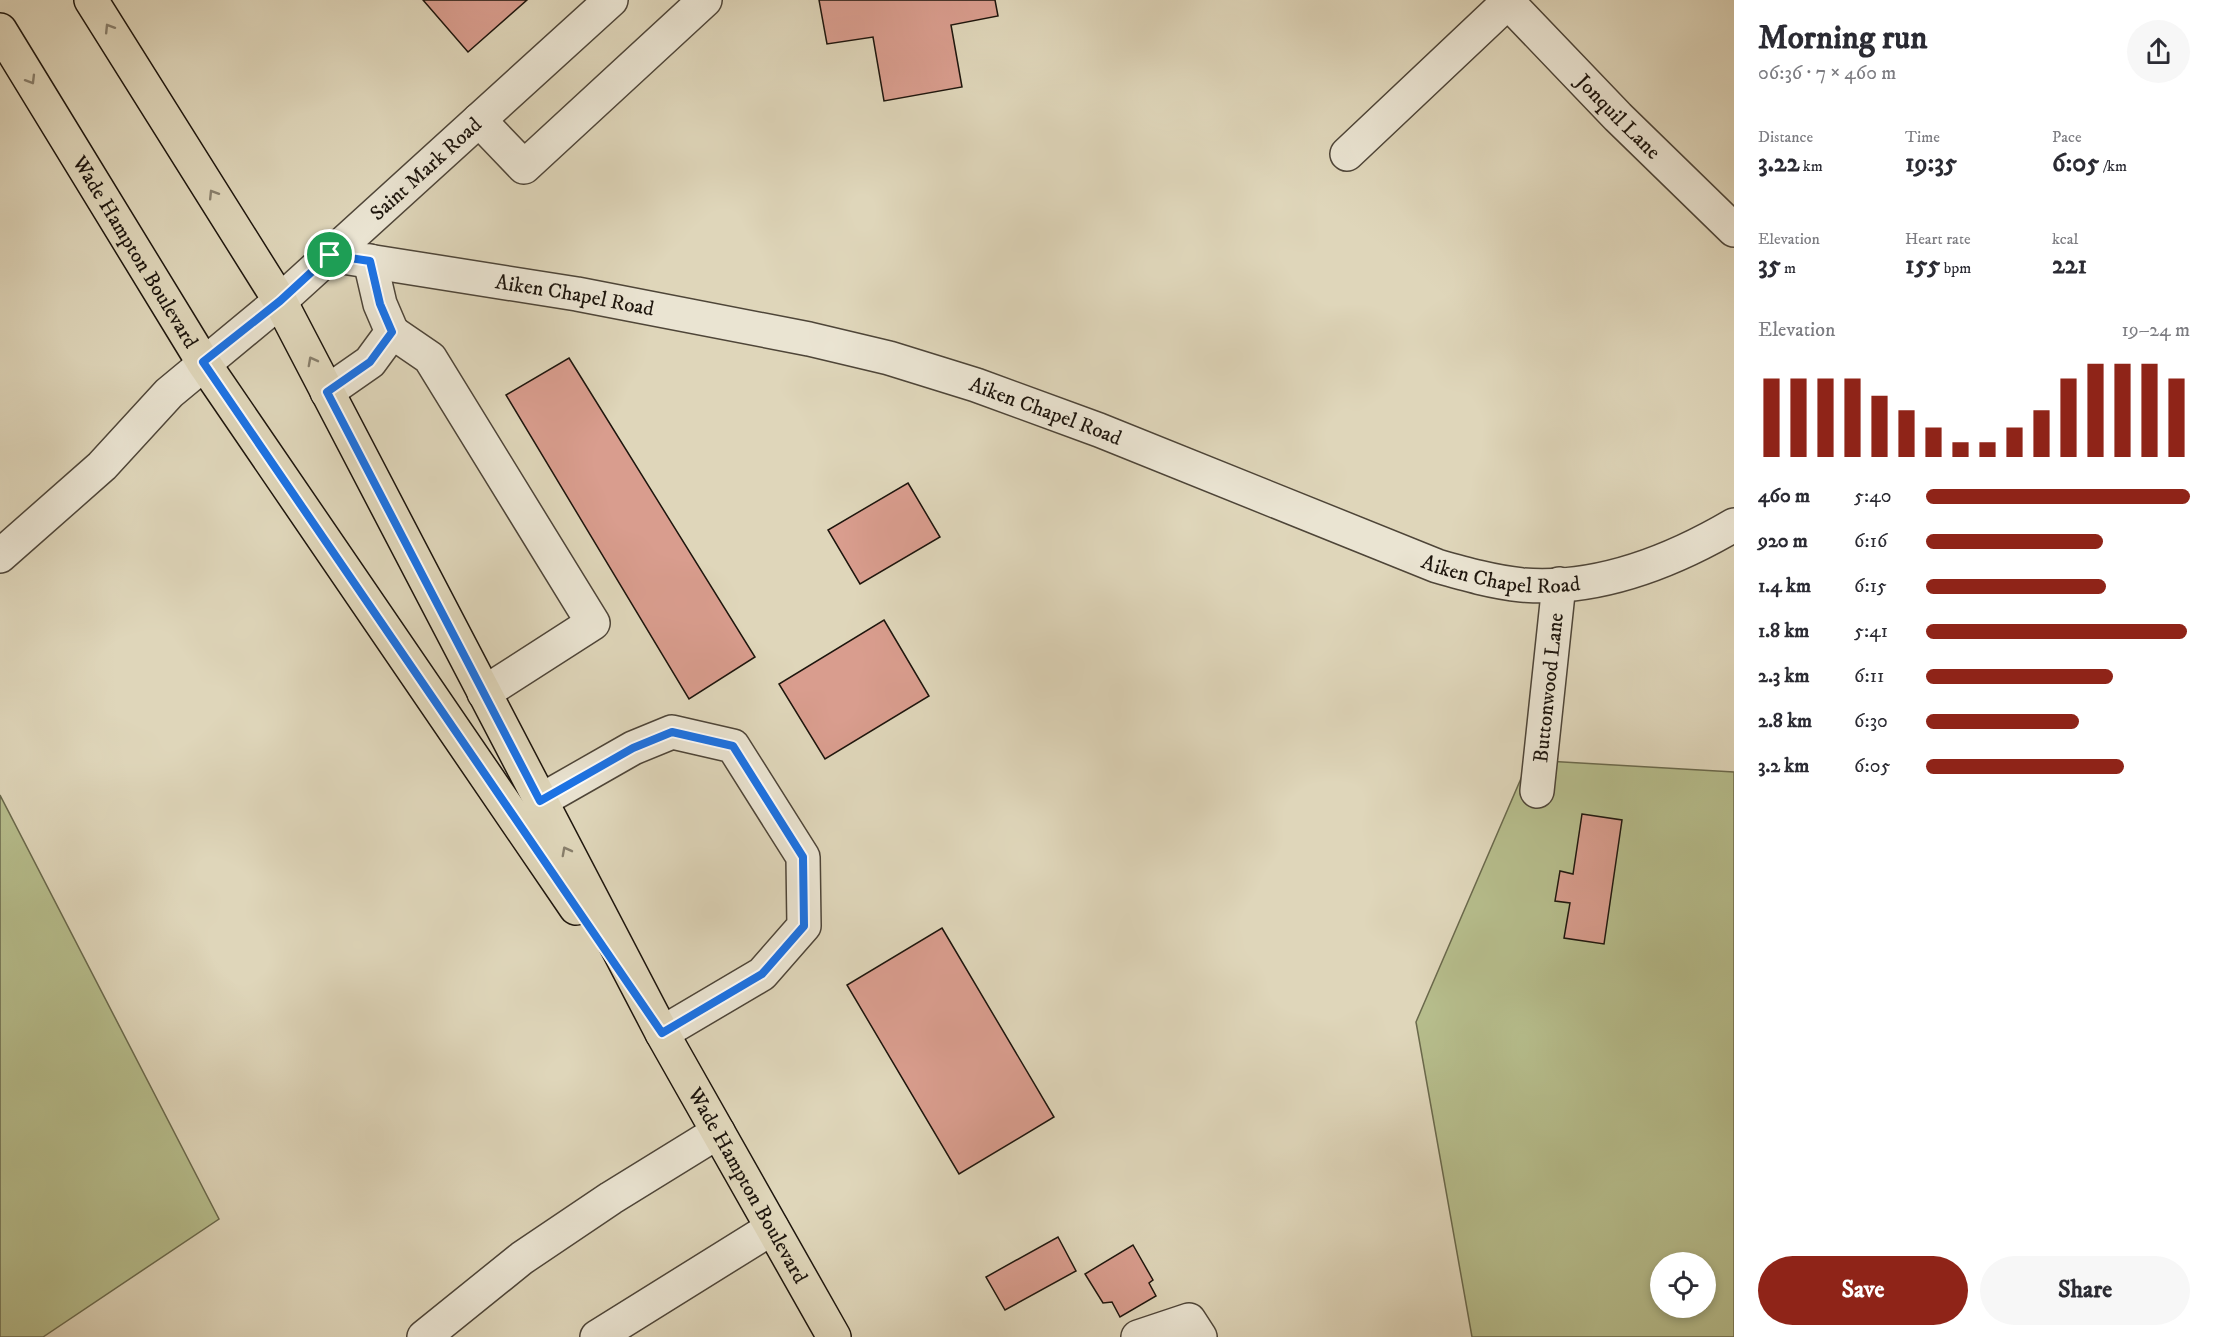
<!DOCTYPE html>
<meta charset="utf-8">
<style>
body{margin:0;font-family:"IM FELL DW Pica",serif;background:#f7f7f7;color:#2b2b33;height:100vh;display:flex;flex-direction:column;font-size:22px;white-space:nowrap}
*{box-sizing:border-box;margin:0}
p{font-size:20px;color:#7c7c81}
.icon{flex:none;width:33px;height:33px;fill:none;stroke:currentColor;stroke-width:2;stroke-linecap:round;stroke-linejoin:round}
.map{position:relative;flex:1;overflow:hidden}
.sheet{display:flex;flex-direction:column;background:#fff;width:480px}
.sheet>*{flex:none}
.tools{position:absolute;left:1650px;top:1252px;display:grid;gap:12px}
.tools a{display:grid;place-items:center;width:66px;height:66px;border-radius:50%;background:#fff;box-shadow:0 3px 9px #0003;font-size:30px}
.pin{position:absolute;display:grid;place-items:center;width:51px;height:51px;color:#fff;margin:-26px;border:3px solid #fff;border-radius:50%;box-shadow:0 2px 6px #0007}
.round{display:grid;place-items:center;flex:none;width:63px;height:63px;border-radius:32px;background:#f7f7f7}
.summary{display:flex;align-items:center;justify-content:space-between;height:102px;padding:0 24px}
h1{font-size:33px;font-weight:700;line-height:45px}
.figures{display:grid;grid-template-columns:repeat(3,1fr);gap:9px;height:102px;padding:6px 24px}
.figures div{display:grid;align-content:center}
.figures b{font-size:26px;font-weight:700}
.figures small{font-size:16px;font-weight:400}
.figures p{font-size:16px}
.chart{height:168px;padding:12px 24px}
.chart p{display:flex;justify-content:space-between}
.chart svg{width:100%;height:108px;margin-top:6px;stroke:#8f2418;stroke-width:6}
.primary-button{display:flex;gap:12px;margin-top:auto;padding:12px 24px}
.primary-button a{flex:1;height:69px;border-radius:36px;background:#8f2418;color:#fff;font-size:24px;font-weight:700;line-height:69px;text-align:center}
.primary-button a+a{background:#f7f7f7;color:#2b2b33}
ul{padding:0 24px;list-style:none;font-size:20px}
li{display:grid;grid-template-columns:96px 72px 1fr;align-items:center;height:45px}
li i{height:15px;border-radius:8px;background:#8f2418}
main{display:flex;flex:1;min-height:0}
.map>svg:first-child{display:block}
.green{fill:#b6bd8c;stroke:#6a694c;stroke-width:1.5;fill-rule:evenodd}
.building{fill:#d99d8e;stroke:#1d150d;stroke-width:1.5}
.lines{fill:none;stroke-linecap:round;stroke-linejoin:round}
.minor-casing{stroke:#4e4538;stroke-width:36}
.major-casing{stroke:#1d150d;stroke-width:36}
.minor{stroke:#eae4d2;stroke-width:33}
.major{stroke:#dfd6ba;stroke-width:33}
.oneway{stroke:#887f6c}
.route-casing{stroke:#fff;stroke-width:12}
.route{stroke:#1a73e8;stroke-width:8}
.labels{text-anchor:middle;stroke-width:4.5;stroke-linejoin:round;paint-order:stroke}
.street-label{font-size:21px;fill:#1d150d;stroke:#eae4d2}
</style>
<main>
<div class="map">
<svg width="1734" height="1337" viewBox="0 0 1734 1337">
<rect width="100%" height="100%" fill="#dfd6ba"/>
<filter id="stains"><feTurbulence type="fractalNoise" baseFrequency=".00333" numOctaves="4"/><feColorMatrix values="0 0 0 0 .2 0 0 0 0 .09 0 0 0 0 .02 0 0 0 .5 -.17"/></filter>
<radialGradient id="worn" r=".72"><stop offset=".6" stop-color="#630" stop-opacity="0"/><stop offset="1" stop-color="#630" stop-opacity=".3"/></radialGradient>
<!-- green -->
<g class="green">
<path d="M1529 760 1734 772V1337H1472L1416 1022ZM1660 1263H1706V1308H1660Z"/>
<polygon points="0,795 219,1219 43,1337 0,1337"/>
</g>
<!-- building -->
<g class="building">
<polygon points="423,0 527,0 468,52"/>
<polygon points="819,0 995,0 998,16 951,25 962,87 884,101 873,37 827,44"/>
<polygon points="569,358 755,657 689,699 506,395"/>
<polygon points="908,483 940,537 860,584 828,530"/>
<polygon points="884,620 929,696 825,759 779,684"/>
<polygon points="1582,814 1622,820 1604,944 1564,938 1570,903 1555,901 1560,871 1573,874"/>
<polygon points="942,928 1054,1117 959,1174 847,985"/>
<polygon points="1058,1237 1076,1271 1005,1310 986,1277"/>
<polygon points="1133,1245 1153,1280 1149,1283 1156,1296 1120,1317 1112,1302 1103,1303 1085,1274"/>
</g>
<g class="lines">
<defs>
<g id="minor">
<path id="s1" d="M1506 0 1618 117 1734 230"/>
<polyline points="479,120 524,167 705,0"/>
<polyline points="1347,154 1508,2"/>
<path id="s2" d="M330 255 577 294 809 339 889 358 976 385 1099 430 1437 566C1465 574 1493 582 1522 585 1596 591 1671 562 1734 525"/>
<polyline points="392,332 430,358 593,623 484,693"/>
<polyline points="327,392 370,362 392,332 380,304 370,261"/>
<path id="s3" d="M0 556 102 466 169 393 280 301 611 0"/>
<path id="s4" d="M1537 791 1559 584"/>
<polyline points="540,801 633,748 672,732 733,746 803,857 804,926 762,974 662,1033"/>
<polyline points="424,1337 522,1258 611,1198 718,1132"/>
<polyline points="597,1337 772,1228"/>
<polyline points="1138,1337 1189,1320 1200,1337"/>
</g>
<g id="major">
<path id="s5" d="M91 0 280 301 662 1033 834 1337"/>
<path id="s6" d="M0 30 203 362 576 908"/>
</g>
</defs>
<!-- minor casing -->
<use href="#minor" class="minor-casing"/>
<!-- major casing -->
<use href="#major" class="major-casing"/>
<!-- minor -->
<use href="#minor" class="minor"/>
<!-- major -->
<use href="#major" class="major"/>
</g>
<!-- one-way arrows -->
<defs><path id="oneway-chevron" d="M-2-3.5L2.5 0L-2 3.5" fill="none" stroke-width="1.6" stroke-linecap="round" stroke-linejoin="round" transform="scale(1.5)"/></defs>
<g class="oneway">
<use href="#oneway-chevron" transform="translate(109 28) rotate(-122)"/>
<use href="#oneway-chevron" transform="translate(31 80) rotate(59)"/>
<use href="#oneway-chevron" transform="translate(213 194) rotate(-122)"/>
<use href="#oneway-chevron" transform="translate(312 361) rotate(-118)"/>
<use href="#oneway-chevron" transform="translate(566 851) rotate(-118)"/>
</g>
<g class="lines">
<defs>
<polygon id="route" points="330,255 370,261 380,304 392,332 370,362 327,392 540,801 633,748 672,732 733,746 803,857 804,926 762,974 662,1033 203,362 280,301"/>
</defs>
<!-- route casing -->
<use href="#route" class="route-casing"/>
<!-- route -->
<use href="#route" class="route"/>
</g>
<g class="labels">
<!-- street labels -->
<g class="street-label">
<text dy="7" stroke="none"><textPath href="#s1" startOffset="162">Jonquil Lane</textPath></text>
<text dy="7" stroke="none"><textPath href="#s3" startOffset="576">Saint Mark Road</textPath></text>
<text dy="7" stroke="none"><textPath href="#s6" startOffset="260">Wade Hampton Boulevard</textPath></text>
<text dy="7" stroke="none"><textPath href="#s2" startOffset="248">Aiken Chapel Road</textPath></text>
<text dy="7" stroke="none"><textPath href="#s2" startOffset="734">Aiken Chapel Road</textPath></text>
<text dy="7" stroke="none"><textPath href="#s2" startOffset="1220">Aiken Chapel Road</textPath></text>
<text dy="7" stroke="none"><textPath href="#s4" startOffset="104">Buttonwood Lane</textPath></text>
<text dy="7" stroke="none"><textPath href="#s5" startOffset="1356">Wade Hampton Boulevard</textPath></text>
</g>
</g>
<rect width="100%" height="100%" filter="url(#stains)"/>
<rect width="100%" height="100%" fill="url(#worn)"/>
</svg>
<div class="tools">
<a><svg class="icon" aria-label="locate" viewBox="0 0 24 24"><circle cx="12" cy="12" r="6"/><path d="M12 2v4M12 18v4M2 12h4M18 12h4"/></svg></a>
</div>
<div class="pin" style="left:330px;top:255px;background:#1e9e55"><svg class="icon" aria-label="arrive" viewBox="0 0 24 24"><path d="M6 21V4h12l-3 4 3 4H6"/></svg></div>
</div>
<section class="sheet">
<div class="summary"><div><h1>Morning run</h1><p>06:36 · 7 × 460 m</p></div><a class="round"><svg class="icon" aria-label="share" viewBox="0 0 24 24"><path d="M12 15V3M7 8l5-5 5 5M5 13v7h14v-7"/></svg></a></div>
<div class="figures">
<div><p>Distance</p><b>3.22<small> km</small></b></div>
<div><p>Time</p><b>19:35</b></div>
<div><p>Pace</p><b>6:05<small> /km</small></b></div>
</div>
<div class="figures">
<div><p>Elevation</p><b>35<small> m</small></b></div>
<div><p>Heart rate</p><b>155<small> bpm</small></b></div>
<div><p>kcal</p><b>221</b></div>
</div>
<div class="chart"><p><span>Elevation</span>19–24 m</p>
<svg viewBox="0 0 160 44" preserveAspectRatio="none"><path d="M5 44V12M15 44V12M25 44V12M35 44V12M45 44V19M55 44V25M65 44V32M75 44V38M85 44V38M95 44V32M105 44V25M115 44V12M125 44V6M135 44V6M145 44V6M155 44V12"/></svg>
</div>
<ul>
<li><b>460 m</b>5:40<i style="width:100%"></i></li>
<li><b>920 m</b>6:16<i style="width:67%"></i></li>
<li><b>1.4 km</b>6:15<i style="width:68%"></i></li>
<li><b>1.8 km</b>5:41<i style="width:99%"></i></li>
<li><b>2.3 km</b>6:11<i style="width:71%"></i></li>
<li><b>2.8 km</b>6:30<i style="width:58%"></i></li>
<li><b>3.2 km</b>6:05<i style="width:75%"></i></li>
</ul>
<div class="primary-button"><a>Save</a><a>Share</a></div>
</section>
</main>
